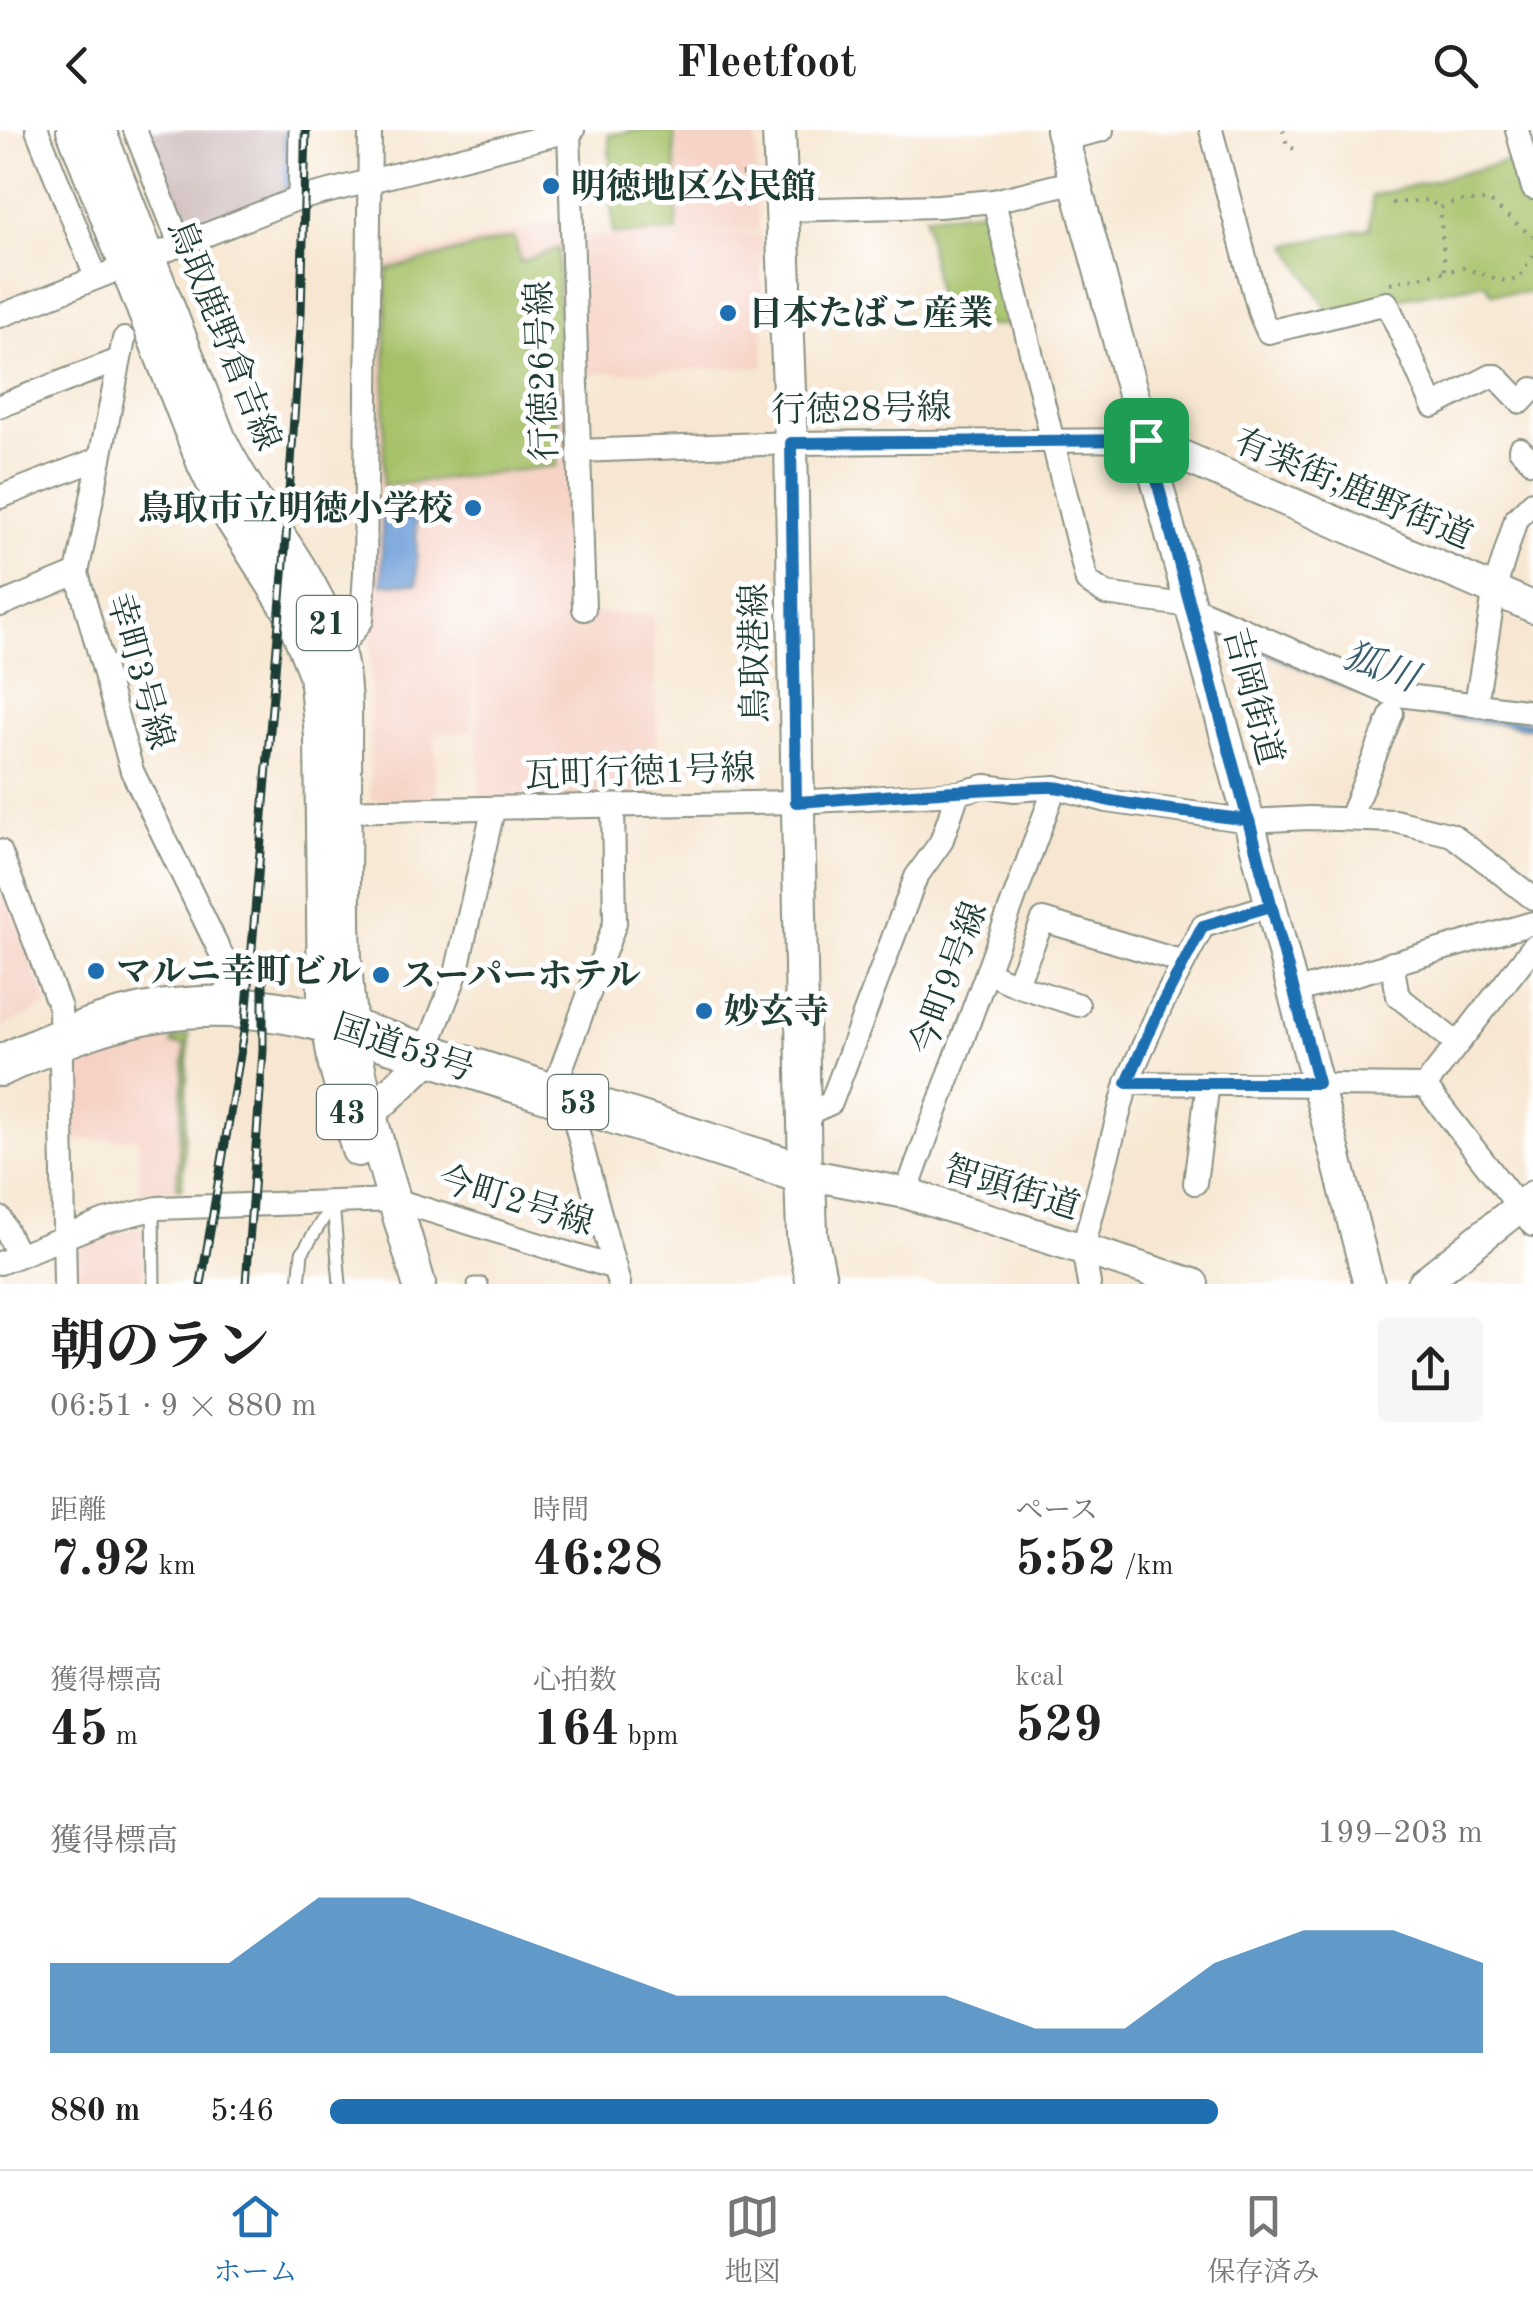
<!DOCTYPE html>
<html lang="ja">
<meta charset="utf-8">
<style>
body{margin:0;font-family:"Old Standard TT","Noto Serif JP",serif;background:#f6f6f6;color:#222;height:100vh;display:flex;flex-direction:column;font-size:38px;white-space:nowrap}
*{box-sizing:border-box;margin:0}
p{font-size:32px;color:#767676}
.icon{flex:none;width:55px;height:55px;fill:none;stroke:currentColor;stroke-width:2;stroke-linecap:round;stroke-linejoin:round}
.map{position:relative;height:1154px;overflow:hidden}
.details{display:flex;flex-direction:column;background:#fff;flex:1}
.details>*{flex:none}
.pin{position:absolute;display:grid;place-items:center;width:85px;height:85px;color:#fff;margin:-42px;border-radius:20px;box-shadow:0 5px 15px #0006}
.round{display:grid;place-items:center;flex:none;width:105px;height:105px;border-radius:10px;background:#f6f6f6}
.headline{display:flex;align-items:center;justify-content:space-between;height:170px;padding:0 50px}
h1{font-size:55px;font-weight:700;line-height:75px}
.figures{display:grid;grid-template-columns:repeat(3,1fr);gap:15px;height:170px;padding:10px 50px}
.figures div{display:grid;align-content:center}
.figures b{font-size:50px;font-weight:700}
.figures small{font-size:28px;font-weight:400}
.figures p{font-size:28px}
.chart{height:280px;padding:20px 50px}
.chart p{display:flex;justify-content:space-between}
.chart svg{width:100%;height:180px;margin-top:10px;fill:#1f6fb2;opacity:.7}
ul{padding:0 50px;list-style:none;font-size:32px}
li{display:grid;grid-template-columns:160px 120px 1fr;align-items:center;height:75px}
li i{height:25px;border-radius:12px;background:#1f6fb2}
header{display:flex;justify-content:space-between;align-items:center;height:130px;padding:0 50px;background:#fff;font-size:45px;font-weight:700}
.dock{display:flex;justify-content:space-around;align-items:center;height:140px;border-top:2px solid #e0e0e0;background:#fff;font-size:28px;color:#767676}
.dock a{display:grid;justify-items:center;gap:5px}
.dock .active{color:#1f6fb2}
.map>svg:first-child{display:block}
.built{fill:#f6d2c5}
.industrial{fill:#d1bfbf}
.green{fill:#a6c167;stroke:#627f4e;stroke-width:2.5}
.water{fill:#6d9ed8;stroke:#466e86;stroke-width:2.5}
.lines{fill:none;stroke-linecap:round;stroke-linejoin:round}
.stream{stroke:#6d9ed8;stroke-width:5}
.lane-casing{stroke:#8b9283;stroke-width:15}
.street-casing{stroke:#8b9283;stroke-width:26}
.secondary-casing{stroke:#8b9283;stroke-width:34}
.primary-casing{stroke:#8b9283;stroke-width:36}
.highway-casing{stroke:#8b9283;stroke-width:44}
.path{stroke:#8b9283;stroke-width:4;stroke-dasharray:2.5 8;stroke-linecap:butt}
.lane{stroke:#fff;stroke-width:11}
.street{stroke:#fff;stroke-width:22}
.secondary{stroke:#fff;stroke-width:30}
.primary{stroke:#fff;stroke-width:32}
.highway{stroke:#fff;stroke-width:40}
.rail-casing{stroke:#1f3d34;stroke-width:9}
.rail{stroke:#fff;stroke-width:5;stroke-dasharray:15;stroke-linecap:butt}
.route-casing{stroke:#fff;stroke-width:20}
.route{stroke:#1f6fb2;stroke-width:12}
.poi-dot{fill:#1f6fb2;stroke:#fff;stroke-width:4}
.labels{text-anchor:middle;stroke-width:10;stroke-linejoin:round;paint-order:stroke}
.shield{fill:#fff;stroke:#627771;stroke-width:2.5}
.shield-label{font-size:32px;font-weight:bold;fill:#1f3d34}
.poi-label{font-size:35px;font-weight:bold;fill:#1f3d34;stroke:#fff;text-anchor:start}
.street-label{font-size:35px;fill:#1f3d34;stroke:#fff}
.water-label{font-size:38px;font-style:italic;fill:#3a5f6d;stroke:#fff}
</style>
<header><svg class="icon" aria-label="back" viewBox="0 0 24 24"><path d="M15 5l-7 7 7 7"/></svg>Fleetfoot<svg class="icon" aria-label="search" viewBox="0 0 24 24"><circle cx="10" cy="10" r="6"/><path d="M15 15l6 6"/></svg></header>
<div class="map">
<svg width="1533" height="1154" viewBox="0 0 1533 1154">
<rect width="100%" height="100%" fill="#fff"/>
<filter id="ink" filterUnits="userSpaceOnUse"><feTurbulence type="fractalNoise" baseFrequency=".01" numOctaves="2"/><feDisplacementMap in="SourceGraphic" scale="20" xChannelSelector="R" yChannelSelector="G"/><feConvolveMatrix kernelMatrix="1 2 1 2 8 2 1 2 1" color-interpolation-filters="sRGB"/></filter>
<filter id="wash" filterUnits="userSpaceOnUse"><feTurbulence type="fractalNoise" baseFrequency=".0048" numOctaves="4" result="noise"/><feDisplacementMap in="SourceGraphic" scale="40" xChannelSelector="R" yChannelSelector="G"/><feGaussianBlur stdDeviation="2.25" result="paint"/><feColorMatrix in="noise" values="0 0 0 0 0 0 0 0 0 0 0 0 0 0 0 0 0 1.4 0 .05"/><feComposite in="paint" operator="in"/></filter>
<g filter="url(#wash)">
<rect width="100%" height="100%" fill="#f7e7d2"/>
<!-- built -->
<g class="built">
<polygon points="676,0 756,0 759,101 679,102"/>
<polygon points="563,89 577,483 653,485 659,666 480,668 474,512 472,602 435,603 436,670 374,671 370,669 371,495 379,135"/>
<polygon points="761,103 764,237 583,244 579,106"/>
<polygon points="0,749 49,876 0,898"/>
<polygon points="190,905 182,1059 139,1063 138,1009 68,1010 67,945 75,932"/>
<polygon points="143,1095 145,1154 69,1154 69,1119"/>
</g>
<!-- industrial -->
<polygon class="industrial" points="143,0 289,0 290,57 283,66 195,102 180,96"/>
<!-- green -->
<g class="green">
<polygon points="639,0 674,0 677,102 613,104 609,5"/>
<polygon points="1518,29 1533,69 1533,163 1492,163 1485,153 1328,181 1288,115 1370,98 1372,66"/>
<polygon points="986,80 1016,194 942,198 925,86"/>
<polygon points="514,107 521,132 559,118 557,336 383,356 387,140"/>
<polygon points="189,905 182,1058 177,1059 185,915 172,914 172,909"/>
</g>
<!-- water -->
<g class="water">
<polygon points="382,388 416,388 417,454 382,454"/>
<polygon points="1212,492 1397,572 1533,592 1533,598 1401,581 1215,501"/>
</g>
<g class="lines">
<!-- stream -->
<g class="stream">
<polyline points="286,0 287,56"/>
<polyline points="196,95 226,84"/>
</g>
</g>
</g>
<g filter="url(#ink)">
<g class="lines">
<defs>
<g id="lane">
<polyline points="294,70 295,0"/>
<polyline points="333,1073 340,1154"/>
<polyline points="153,1079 154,1154"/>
<polyline points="299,1154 302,1123 333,1073"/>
<polyline points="474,1154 482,1154"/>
</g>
<g id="street">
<polyline points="37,0 96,147"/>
<polyline points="135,0 180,114"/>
<polyline points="569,0 584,479"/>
<polyline points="1211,0 1260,184 1268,202 1387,173 1433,276 1491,246 1496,246 1521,272 1533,259"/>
<polyline points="1517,0 1533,58"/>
<polyline points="1064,9 1102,0"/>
<polyline points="994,71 1087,451 1106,464 1190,476 1391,564 1533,582"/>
<polyline points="783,80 939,76 994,71 1076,51"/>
<polyline points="0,186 294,70 573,0"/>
<polyline points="124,209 77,443 132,641 229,840 228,874"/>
<polyline points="0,276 119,230"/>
<polyline points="1520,319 1533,332"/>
<polyline points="579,321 791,313 1145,310"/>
<polyline points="0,367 98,329"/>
<polyline points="0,475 77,443"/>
<polyline points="338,521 362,490 365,442 370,0"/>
<polyline points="1476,574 1495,458 1516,389 1533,372"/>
<polyline points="334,681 796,672 958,663 985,656 1015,660 1055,657 1107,671 1249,691 1309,688 1395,691 1452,705 1533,768"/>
<polyline points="1350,688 1392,583"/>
<polyline points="0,721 60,878 65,1154"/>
<polyline points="1392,833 1398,866 1456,913"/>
<polyline points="987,842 1016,855 1043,790 1183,832"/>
<polyline points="1016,855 1078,875"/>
<polyline points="1294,862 1533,793"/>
<polyline points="425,924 456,844 493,680"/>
<polyline points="1127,953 1425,956 1533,817"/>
<polyline points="1425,956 1533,1095"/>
<polyline points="552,964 615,793 613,677"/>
<polyline points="569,969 619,1154"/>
<polyline points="804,985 831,973 916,747 941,712 958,663"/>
<polyline points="1195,1053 1208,953"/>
<polyline points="906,1063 1055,657"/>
<polyline points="0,1088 18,1125"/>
<polyline points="0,1133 105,1091 157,1078 395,1070 615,1138"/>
<polyline points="1089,1154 1083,1118 1127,953 1160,878 1203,796 1271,775"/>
</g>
<g id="secondary">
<polyline points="1061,0 1249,691 1369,1154"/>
<polyline points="1145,310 1533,477"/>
<polyline points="805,1044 906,1063 1193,1154"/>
<polyline points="1422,1154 1533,1066"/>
</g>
<g id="primary">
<polyline points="73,0 204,335 227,382 291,483 315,544 321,606 324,869 335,935 358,1020"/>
<path d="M99 0 220 310C255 382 315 442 338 521 347 555 345 591 345 626 346 699 341 773 346 845 352 950 391 1053 419 1154"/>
<polyline points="779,0 791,313 805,1044"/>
<polyline points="371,982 431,925"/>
</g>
<path id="highway" d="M0 936C115 881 201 859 326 892L805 1044 807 1105 817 1154"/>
</defs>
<!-- lane casing -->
<use href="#lane" class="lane-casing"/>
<!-- street casing -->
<use href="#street" class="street-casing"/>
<!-- secondary casing -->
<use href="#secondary" class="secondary-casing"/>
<!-- primary casing -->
<use href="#primary" class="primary-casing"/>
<!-- highway casing -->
<use href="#highway" class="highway-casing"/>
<!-- path -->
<g class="path">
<polyline points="1283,0 1287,15 1294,19"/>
<polyline points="710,45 755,44"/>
<polyline points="1392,73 1429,70 1440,78"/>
<polyline points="1445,140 1440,78 1457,71 1489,71 1533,107"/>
<polyline points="1390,153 1463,138 1508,152 1519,148 1533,126"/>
</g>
<!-- lane -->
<use href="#lane" class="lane"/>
<!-- street -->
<use href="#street" class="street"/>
<!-- secondary -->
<use href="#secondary" class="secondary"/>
<!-- primary -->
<use href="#primary" class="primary"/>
<!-- highway -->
<use href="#highway" class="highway"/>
<defs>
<g id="rail">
<polyline points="201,1154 246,890 286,408 301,183 306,0"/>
<polyline points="246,1154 263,921 263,842"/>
</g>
</defs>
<!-- rail casing -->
<use href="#rail" class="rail-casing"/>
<!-- rail -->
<use href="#rail" class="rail"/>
</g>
</g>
<g class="lines" filter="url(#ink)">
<defs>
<path id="route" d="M1146 310 791 313 796 672C882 667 966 658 1051 657 1071 657 1091 668 1111 671 1156 679 1203 684 1249 690L1318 953H1127L1160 878 1203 796 1271 776 1146 310"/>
</defs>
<!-- route casing -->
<use href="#route" class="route-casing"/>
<!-- route -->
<use href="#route" class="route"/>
</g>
<!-- markers -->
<g class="poi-dot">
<circle cx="551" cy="56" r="10"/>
<circle cx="728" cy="183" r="10"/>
<circle cx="473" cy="378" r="10"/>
<circle cx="96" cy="841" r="10"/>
<circle cx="381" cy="845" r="10"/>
<circle cx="704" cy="881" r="10"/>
</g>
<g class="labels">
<!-- shield labels -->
<g class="shield">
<rect x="297" y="466" width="60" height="54" rx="8"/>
<rect x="548" y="945" width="60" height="54" rx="8"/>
<rect x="317" y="955" width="60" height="54" rx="8"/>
</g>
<g class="shield-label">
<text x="327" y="504">21</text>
<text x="578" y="983">53</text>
<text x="347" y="993">43</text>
</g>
<!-- poi labels -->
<g class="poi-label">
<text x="571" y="68">明徳地区公民館</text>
<text x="748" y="195">日本たばこ産業</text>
<text x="453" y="390" text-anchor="end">鳥取市立明徳小学校</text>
<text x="116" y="853">マルニ幸町ビル</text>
<text x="401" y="857">スーパーホテル</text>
<text x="724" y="893">妙玄寺</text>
</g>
<!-- street labels -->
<g class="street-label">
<text transform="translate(225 205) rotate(68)" y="12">鳥取鹿野倉吉線</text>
<text transform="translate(541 241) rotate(-92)" y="12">行徳26号線</text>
<text transform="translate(861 278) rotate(-1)" y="12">行徳28号線</text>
<text transform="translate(1354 358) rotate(23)" y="12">有楽街;鹿野街道</text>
<text transform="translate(754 523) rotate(-91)" y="12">鳥取港線</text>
<text transform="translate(141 541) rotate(74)" y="12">幸町3号線</text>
<text transform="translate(1254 566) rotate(75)" y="12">吉岡街道</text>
<text transform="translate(640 641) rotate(-2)" y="12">瓦町行徳1号線</text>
<text transform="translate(948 848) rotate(-70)" y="12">今町9号線</text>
<text transform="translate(404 917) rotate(18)" y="12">国道53号</text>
<text transform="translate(1012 1057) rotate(17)" y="12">智頭街道</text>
<text transform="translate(516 1070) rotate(17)" y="12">今町2号線</text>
</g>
<!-- water labels -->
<g class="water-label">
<text transform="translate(1381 536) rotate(20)" y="13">狐川</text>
</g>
</g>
</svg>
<div class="pin" style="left:1146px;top:310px;background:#1e9e55"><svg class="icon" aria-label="arrive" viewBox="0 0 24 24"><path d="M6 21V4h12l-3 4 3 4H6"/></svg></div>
</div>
<section class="details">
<div class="headline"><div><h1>朝のラン</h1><p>06:51 · 9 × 880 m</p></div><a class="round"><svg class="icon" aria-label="share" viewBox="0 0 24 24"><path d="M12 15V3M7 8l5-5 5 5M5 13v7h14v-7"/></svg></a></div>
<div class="figures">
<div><p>距離</p><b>7.92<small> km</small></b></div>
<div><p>時間</p><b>46:28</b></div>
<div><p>ペース</p><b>5:52<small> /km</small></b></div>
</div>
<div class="figures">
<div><p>獲得標高</p><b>45<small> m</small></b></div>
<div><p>心拍数</p><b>164<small> bpm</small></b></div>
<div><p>kcal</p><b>529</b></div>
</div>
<div class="chart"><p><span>獲得標高</span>199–203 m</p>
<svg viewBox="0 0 160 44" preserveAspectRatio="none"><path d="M0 44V22L10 22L20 22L30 6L40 6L50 14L60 22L70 30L80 30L90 30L100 30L110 38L120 38L130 22L140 14L150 14L160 22V44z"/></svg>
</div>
<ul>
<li><b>880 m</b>5:46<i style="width:77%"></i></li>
</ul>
</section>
<nav class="dock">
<a class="active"><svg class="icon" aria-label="home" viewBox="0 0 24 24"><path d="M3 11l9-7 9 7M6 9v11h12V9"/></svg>ホーム</a>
<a><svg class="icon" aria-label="map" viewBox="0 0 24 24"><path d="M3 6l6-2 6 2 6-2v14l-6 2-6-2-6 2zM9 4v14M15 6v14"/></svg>地図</a>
<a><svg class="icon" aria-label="saved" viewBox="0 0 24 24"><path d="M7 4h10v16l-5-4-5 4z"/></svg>保存済み</a>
</nav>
